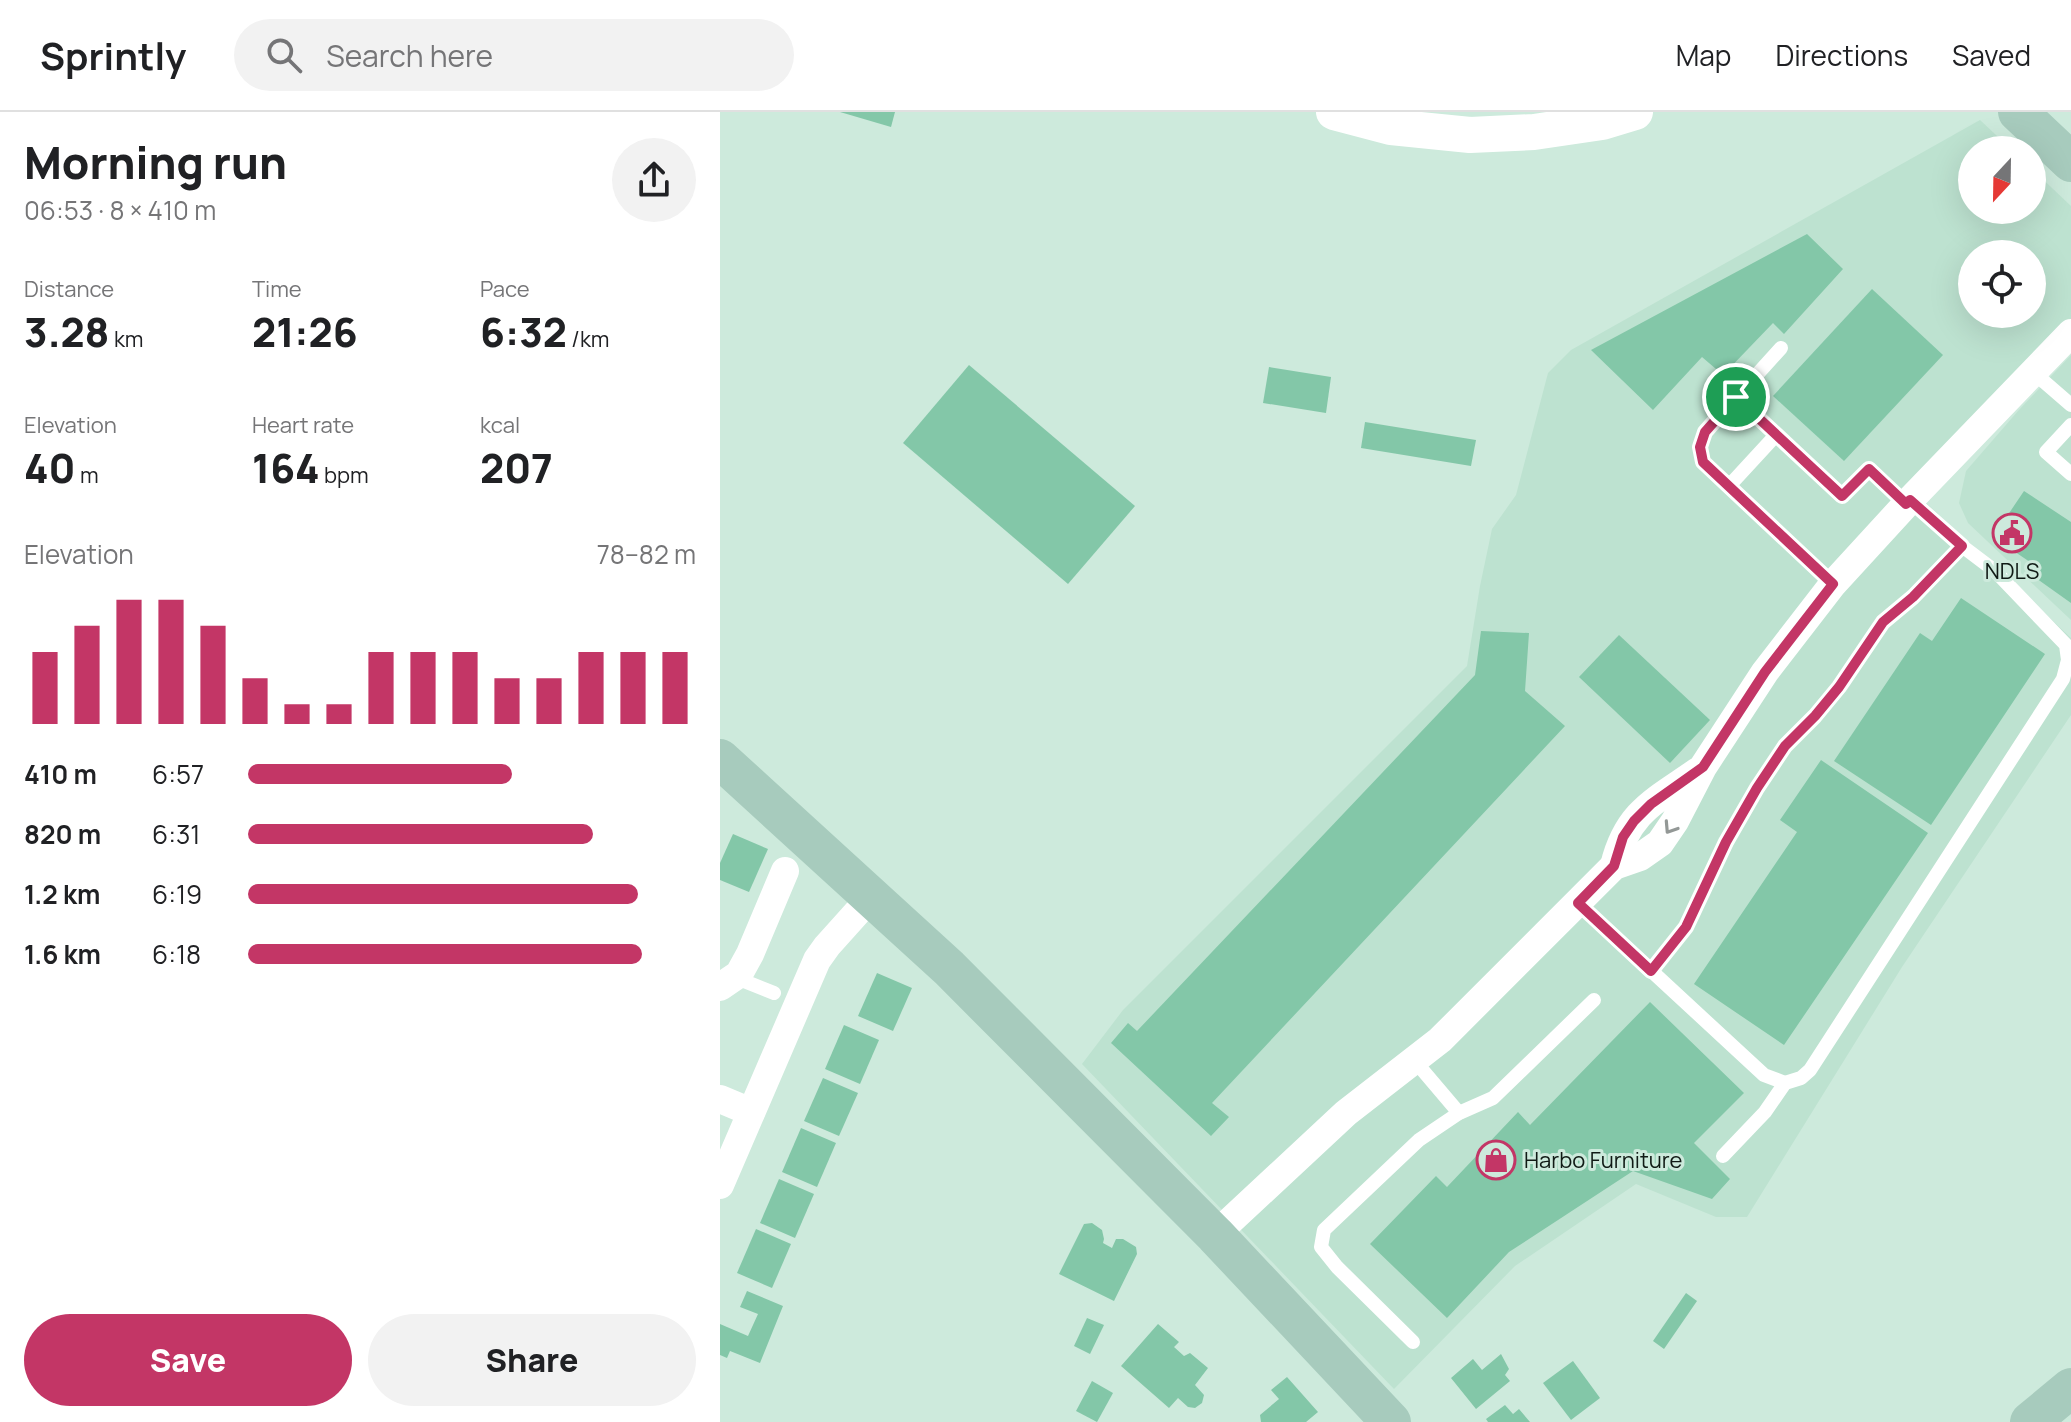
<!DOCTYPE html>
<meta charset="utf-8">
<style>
body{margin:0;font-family:Manrope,sans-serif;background:#f2f2f2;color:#202124;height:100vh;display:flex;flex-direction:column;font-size:30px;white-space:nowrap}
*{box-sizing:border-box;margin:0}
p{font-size:26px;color:#757577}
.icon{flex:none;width:44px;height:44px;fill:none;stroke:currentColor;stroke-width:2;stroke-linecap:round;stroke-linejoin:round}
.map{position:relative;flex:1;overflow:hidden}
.side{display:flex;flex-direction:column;background:#fff;width:720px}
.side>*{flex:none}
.needle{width:52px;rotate:202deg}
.tools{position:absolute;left:1238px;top:24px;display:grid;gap:16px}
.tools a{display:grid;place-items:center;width:88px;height:88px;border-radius:50%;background:#fff;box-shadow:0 8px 32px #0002;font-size:40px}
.pin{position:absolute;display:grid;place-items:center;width:68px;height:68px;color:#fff;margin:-34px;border:4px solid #fff;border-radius:50%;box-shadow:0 2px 8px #0007}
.round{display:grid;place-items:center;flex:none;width:84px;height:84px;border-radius:42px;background:#f2f2f2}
.headline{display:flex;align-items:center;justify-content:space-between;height:136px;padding:0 24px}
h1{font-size:44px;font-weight:800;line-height:60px}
.figures{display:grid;grid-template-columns:repeat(3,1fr);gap:12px;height:136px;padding:8px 24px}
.figures div{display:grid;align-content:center}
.figures b{font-size:40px;font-weight:800}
.figures small{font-size:22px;font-weight:400}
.figures p{font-size:22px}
.chart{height:224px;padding:16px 24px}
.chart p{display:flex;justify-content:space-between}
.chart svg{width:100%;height:144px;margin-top:8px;stroke:#c33666;stroke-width:6}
.action{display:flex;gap:16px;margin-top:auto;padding:16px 24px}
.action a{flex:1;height:92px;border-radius:48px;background:#c33666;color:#fff;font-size:32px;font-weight:800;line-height:92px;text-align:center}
.action a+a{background:#f2f2f2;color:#202124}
ul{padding:0 24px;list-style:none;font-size:26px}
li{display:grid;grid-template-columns:128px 96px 1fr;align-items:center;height:60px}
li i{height:20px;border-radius:10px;background:#c33666}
header{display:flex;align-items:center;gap:48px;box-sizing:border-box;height:112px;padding:0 40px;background:#fff;border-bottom:2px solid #e0e0e0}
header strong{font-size:38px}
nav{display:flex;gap:44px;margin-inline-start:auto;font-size:28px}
.search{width:560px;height:72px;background:#f2f2f2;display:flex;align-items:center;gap:20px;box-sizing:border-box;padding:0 28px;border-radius:44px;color:#757577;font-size:30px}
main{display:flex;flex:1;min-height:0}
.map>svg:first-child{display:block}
.built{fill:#bde2d0;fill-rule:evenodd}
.building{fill:#83c7a8}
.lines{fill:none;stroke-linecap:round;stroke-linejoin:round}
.service{stroke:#fff;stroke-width:14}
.minor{stroke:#fff;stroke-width:28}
.tertiary{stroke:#fff;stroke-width:36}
.secondary{stroke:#a7cbbd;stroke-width:40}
.oneway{stroke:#939896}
.route-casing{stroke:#fff;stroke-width:16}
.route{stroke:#c33666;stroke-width:10}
.labels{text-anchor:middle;stroke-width:6;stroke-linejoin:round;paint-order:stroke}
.poi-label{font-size:22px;fill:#101a15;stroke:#cdeadc}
</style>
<header>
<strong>Sprintly</strong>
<div class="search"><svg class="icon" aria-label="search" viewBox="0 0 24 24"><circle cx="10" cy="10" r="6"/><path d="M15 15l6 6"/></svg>Search here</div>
<nav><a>Map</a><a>Directions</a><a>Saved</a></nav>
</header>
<main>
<section class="side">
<div class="headline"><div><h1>Morning run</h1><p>06:53 · 8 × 410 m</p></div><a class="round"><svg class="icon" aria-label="share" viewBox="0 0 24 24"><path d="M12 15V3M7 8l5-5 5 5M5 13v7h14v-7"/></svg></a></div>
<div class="figures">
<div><p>Distance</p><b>3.28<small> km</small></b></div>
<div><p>Time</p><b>21:26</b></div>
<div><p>Pace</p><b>6:32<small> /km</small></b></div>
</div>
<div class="figures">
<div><p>Elevation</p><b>40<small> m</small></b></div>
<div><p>Heart rate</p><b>164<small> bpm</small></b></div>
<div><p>kcal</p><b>207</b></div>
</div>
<div class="chart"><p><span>Elevation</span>78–82 m</p>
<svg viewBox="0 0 160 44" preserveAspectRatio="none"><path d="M5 44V22M15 44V14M25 44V6M35 44V6M45 44V14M55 44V30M65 44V38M75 44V38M85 44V22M95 44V22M105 44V22M115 44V30M125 44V30M135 44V22M145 44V22M155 44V22"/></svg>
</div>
<ul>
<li><b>410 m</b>6:57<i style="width:59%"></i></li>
<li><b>820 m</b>6:31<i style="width:77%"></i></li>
<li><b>1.2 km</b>6:19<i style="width:87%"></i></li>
<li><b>1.6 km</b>6:18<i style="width:88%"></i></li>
</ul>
<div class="action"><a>Save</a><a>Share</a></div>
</section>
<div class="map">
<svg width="1351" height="1310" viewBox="0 0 1351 1310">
<rect width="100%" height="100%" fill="#cdeadc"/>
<!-- built -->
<g class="built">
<path d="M1260 8 1292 38H1252V98H1312V57L1351 94V229L1201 386 1351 526V603L1182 855 1027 1105H996L916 1072 795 1154 674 1277 362 952 403 898 747 554 760 474 772 417 796 383 828 261 851 238ZM1252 142H1312V202H1252Z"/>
<polygon points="1351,243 1351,508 1248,411 1239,391 1246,359 1298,299"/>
</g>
<!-- building -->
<g class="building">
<polygon points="120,0 175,0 171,15"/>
<polygon points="1087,122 1123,157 1064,222 1053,211 1003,263 982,245 933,298 871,238"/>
<polygon points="1152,177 1223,243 1124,349 1053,284"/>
<polygon points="249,253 415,394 348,472 183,331"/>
<polygon points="549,255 611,265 606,301 543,291"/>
<polygon points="645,310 756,328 751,354 641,336"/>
<polygon points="1304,379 1351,410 1351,491 1313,464 1319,456 1273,425"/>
<polygon points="1241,486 1325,542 1211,713 1114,649 1200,521 1212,529"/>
<polygon points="761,519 809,521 805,579 845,614 492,991 509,1005 491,1024 391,931 408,911 417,919 755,563"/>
<polygon points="899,523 990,608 950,651 859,565"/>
<polygon points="1101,648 1208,721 1064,933 974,872 1077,720 1060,708"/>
<polygon points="13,722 48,737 29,780 0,768 0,751"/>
<polygon points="157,861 192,876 173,919 138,904"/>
<polygon points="930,890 1024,981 974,1031 1010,1067 992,1087 913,1059 789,1140 727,1206 650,1132 716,1064 727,1075 798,1000 810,1013"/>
<polygon points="124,913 159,928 140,972 105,957"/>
<polygon points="103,966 138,981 119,1024 84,1009"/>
<polygon points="81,1016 116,1031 97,1075 62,1060"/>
<polygon points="59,1067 94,1082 75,1126 40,1111"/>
<polygon points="372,1111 382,1118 384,1127 383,1131 392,1136 396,1127 403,1127 416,1135 417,1142 394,1189 339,1162 364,1112"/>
<polygon points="36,1117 71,1132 52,1176 17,1161"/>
<polygon points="27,1179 63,1194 40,1251 10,1239 7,1246 0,1243 0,1212 28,1224 38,1202 20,1195"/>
<polygon points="966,1181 977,1189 944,1237 933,1229"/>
<polygon points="367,1206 384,1213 370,1242 354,1234"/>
<polygon points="438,1212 459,1230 454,1235 464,1244 470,1241 488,1256 475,1273 484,1283 482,1291 475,1296 468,1295 458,1286 449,1296 401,1254"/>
<polygon points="781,1242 789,1257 785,1263 790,1269 756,1297 731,1266 753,1247 762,1258"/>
<polygon points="853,1249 880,1286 851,1308 823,1271"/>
<polygon points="567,1265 598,1300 586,1310 541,1310 540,1303 559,1287 551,1278"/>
<polygon points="372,1269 393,1281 377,1310 356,1299"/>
<polygon points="785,1293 793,1302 799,1297 810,1310 768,1310 766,1307"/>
</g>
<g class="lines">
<!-- service -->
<g class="service">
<polyline points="1061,236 985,320 980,335 983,350 1113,472"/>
<polyline points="1313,260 1351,293"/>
<polyline points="1016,285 1122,384 1149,357 1186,392"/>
<polyline points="1351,313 1326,340 1351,362"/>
<polyline points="1009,374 1056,323"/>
<polyline points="858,791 1044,963 1065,971"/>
<polyline points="931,859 966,815 1006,730 1037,676 1065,634 1095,604 1119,575 1163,510 1193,485 1242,434"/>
<polyline points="14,865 54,881"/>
<polyline points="694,948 739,1001"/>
<polyline points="1003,1044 1045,1000 1065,971 1081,966 1090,958 1343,567 1348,548 1346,533 1275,459 1242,434 1190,388"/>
<polyline points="693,1230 617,1155 601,1135 604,1118 699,1028 739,1001 773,986 874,888"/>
</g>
<!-- minor -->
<g class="minor">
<path d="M894 754C907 700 935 689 978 659"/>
<polyline points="0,875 19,862 30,842 65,759"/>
<polyline points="0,987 31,1000"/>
<polyline points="0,1073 97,848 107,834 151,785"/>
<polyline points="495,1123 626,1001 720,928 894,754 920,745 940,731 955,709 983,655 1045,560 1113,472 1190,388 1351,221"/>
</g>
<!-- tertiary -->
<polyline class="tertiary" points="614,0 671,15 750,23 814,20 882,10 915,0"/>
<!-- secondary -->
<g class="secondary">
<polyline points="1298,0 1351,50"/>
<polyline points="0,647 229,856 495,1123 671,1310"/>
<polyline points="1310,1310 1351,1276"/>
</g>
</g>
<!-- one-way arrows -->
<defs><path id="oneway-chevron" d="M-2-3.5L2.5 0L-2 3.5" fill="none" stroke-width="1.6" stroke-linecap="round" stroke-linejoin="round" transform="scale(2)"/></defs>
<use class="oneway" href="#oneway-chevron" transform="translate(950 716) rotate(123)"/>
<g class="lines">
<defs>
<polygon id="route" points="1016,285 1122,384 1149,357 1186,392 1190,388 1242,434 1193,485 1163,510 1119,575 1095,604 1065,634 1037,676 1006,730 966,815 931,859 858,791 894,754 903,725 914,709 931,692 983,655 1045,560 1113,472 983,350 980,335 985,320"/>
</defs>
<!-- route casing -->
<use href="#route" class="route-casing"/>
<!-- route -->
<use href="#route" class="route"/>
</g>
<!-- icons -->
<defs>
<symbol id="civic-ring" viewBox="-11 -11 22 22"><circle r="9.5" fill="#cdeadc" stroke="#c33666" stroke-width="1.5"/><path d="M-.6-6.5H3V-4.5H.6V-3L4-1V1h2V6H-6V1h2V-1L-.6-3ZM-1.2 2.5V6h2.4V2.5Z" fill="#c33666"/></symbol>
<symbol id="shop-ring" viewBox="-11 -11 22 22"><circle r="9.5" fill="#cdeadc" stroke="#c33666" stroke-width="1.5"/><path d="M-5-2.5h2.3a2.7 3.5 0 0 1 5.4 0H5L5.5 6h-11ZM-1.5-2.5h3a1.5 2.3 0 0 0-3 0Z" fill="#c33666"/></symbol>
</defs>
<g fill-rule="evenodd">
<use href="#civic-ring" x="1270" y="399" width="44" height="44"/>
<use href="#shop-ring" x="754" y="1026" width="44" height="44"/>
</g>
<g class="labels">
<!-- poi labels -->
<g class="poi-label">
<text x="1292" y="467">NDLS</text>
<text x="804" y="1056" text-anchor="start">Harbo Furniture</text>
</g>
</g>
</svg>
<div class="tools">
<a><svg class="needle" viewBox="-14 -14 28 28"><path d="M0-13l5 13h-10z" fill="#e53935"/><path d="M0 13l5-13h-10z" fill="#757577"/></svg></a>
<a><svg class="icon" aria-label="locate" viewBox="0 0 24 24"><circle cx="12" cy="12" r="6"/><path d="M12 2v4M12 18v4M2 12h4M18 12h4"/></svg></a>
</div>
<div class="pin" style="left:1016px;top:285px;background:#1e9e55"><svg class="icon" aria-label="arrive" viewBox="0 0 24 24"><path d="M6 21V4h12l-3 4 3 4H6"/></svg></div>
</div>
</main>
